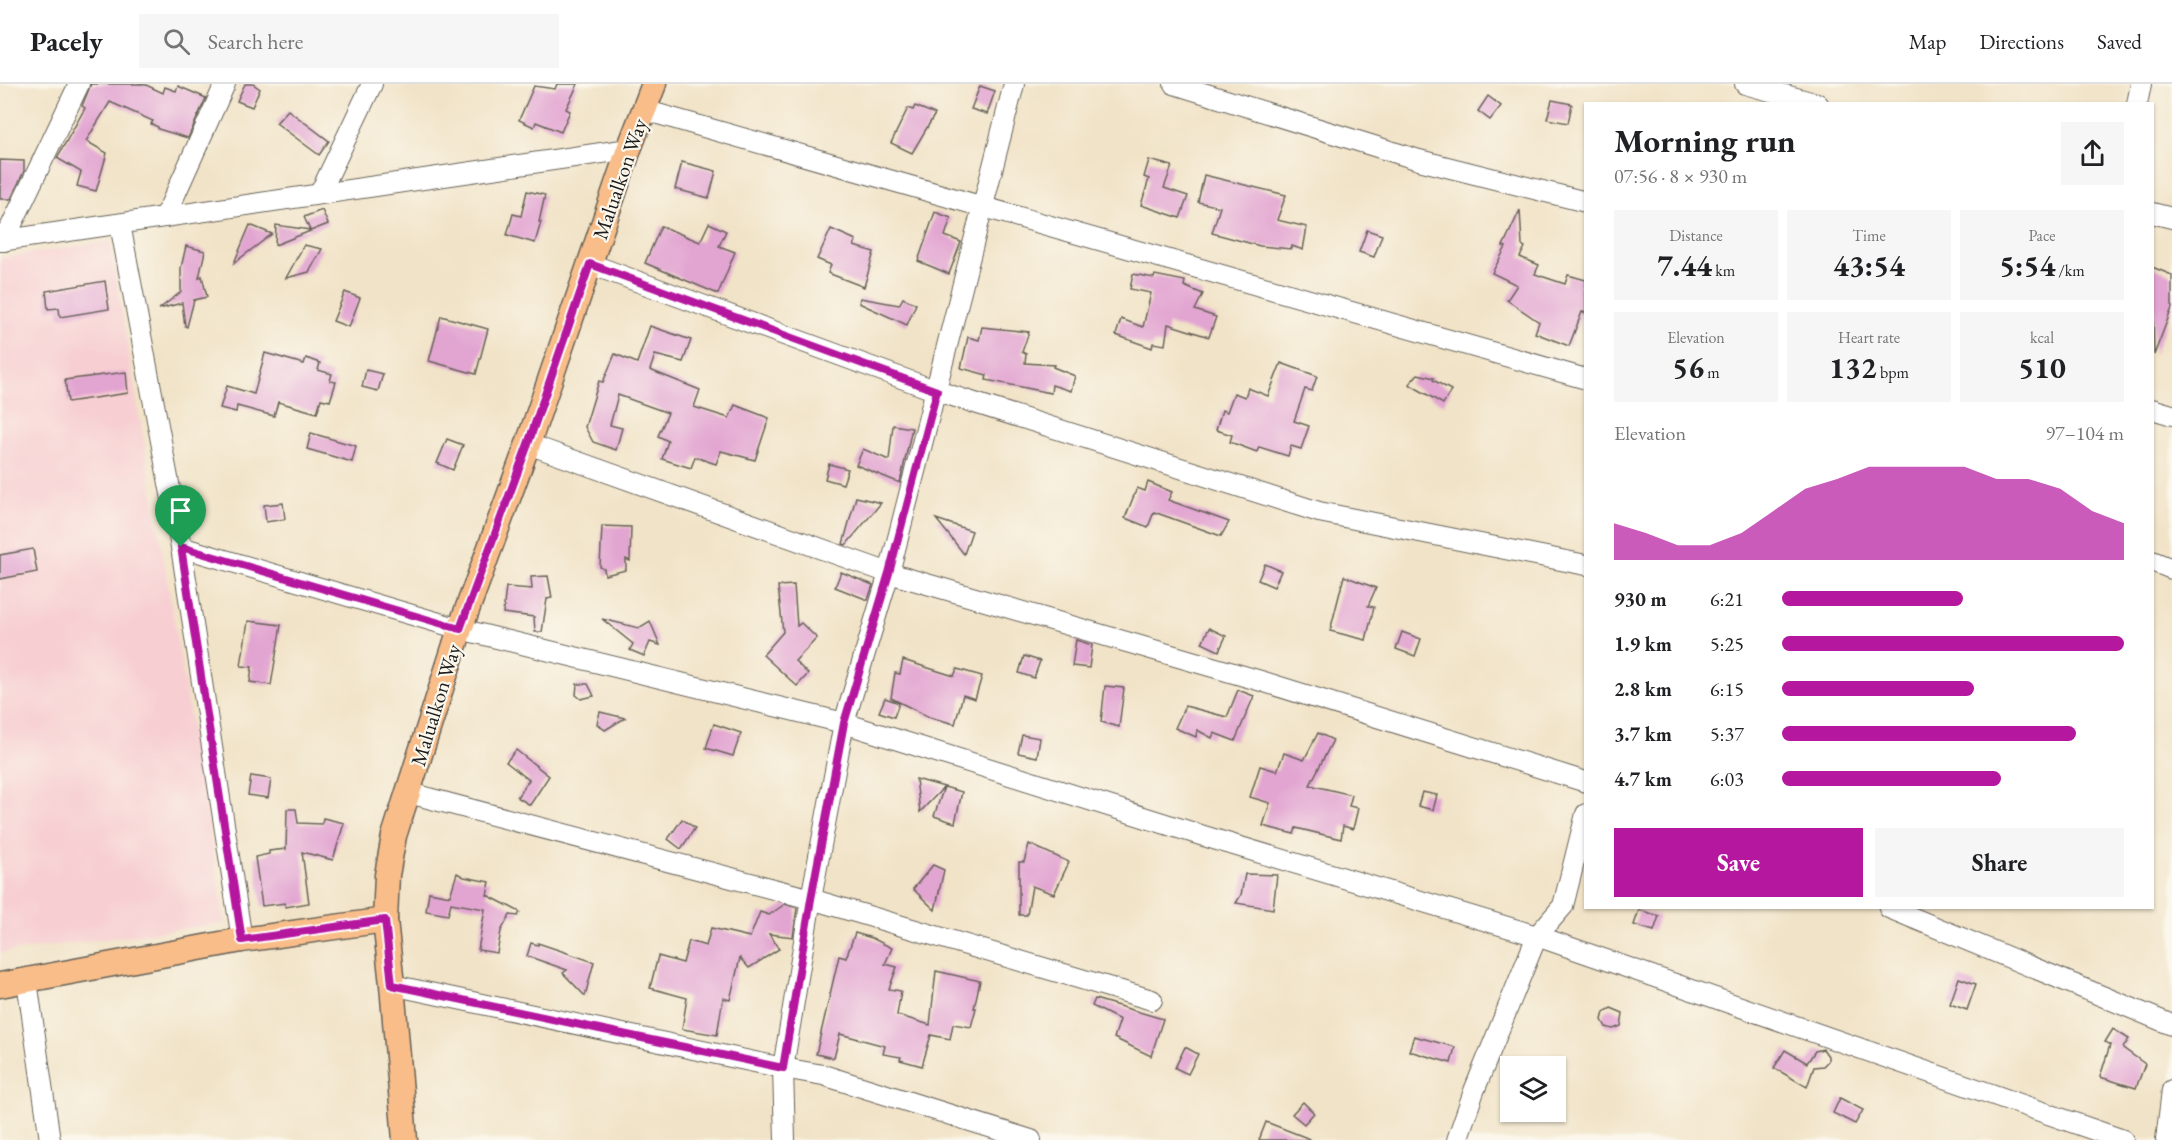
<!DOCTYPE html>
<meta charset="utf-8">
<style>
body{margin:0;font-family:"EB Garamond",serif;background:#f6f6f6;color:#202124;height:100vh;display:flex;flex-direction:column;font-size:22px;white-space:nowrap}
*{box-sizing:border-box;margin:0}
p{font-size:20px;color:#757577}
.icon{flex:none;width:33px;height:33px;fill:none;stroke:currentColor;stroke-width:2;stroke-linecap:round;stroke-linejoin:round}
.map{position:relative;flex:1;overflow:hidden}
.panel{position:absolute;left:1584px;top:18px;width:570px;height:807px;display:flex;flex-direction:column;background:#fff;border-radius:0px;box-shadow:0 2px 4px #0004}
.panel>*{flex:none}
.controls{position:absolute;left:1500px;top:972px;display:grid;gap:12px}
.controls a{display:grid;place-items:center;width:66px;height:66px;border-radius:0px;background:#fff;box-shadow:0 2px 4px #0004;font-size:30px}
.pin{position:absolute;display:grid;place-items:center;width:51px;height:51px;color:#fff;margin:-62px -26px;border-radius:50% 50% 50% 0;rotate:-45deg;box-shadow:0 0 6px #0007}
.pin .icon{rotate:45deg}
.round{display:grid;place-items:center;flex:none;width:63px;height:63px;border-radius:0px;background:#f6f6f6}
.summary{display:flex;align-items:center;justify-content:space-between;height:102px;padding:0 30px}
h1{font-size:33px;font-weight:700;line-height:45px}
.stats{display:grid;grid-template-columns:repeat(3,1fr);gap:9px;height:102px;padding:6px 30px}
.stats div{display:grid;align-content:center;border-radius:0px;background:#f6f6f6;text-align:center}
.stats b{font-size:30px;font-weight:700}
.stats small{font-size:16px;font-weight:400}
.stats p{font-size:16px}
.chart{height:168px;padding:12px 30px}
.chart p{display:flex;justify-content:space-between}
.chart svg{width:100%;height:108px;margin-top:6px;fill:#b5179e;opacity:.7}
.primary-button{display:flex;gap:12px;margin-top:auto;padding:12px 30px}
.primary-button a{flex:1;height:69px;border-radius:0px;background:#b5179e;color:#fff;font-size:24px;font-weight:700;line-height:69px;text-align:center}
.primary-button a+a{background:#f6f6f6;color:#202124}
ul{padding:0 30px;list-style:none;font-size:20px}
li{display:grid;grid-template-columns:96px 72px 1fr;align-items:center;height:45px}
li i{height:15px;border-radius:8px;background:#b5179e}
header{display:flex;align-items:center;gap:36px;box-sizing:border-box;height:84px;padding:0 30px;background:#fff;border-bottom:2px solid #e0e0e0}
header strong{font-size:28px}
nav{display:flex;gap:33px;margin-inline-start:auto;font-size:21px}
.search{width:420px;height:54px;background:#f6f6f6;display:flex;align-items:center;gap:15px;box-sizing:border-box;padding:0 21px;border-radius:0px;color:#757577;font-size:22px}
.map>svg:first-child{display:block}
.built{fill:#f7cfd2}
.building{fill:#e2a4d1}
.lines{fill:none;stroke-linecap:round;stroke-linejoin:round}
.minor-casing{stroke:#676258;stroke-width:22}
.major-casing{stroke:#676258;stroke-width:27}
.minor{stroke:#fff;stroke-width:20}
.major{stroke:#f8bd89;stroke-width:24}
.route-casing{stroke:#fff;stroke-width:12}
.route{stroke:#b5179e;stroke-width:8}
.labels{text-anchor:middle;stroke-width:4.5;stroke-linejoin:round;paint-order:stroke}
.street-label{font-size:21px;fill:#1c1c1c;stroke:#fbf7ec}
</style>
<header>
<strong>Pacely</strong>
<div class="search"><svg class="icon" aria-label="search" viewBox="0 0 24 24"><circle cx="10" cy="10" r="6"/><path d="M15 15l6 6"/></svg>Search here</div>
<nav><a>Map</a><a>Directions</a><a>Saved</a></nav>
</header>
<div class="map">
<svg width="2172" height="1056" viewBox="0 0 2172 1056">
<rect width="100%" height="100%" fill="#fbf7ec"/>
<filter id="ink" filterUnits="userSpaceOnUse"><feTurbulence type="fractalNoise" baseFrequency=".0167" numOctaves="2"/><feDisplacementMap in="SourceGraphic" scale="12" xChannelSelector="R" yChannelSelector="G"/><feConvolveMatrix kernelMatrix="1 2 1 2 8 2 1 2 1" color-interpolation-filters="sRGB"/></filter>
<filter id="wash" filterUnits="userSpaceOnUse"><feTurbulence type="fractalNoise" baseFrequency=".008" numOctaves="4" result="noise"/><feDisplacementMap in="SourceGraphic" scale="24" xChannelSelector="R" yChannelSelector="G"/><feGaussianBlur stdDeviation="1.35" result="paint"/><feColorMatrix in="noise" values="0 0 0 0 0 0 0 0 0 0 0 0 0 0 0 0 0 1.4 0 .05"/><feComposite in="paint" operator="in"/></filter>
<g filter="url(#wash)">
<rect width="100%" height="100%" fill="#f1e3c7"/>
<!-- built -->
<polygon class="built" points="110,157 225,839 0,869 0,174"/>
<g id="blocks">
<!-- building -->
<g class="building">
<polygon points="91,0 144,0 163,9 165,3 176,7 178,2 206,14 188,54 158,45 158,43 151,40 153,37 110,18 86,57 107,69 96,107 77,102 81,88 57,74 85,24 82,22"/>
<polygon points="245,0 253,0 260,5 252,23 237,17"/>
<polygon points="557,0 578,0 566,25 570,27 561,48 536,38 534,43 519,36 534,2 555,5"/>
<polygon points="980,2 995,7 987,30 971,25"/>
<polygon points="1488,12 1501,22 1490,36 1478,27"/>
<polygon points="1552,16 1572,20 1568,39 1547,35"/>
<polygon points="915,22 935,30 912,69 891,59 908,24 913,26"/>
<polygon points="288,26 329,57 319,71 276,39"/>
<polygon points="0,76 24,77 24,87 11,115 0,115"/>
<polygon points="1149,76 1172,82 1164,104 1188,112 1180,134 1141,121 1149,95 1144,93"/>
<polygon points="682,78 716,87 709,114 675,105"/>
<polygon points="1204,91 1286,111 1277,136 1307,143 1303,166 1292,162 1291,165 1260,162 1212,149 1220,123 1198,118"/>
<polygon points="527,107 545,111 539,138 541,138 535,159 507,151 513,130 521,132"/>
<polygon points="322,126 328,140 275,161 276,141 310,146 304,133"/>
<polygon points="1520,126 1522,161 1525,163 1520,173 1539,181 1535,190 1565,200 1568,191 1586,196 1586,229 1582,228 1569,262 1535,249 1539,238 1507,216 1517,201 1492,189 1506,163 1503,162"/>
<polygon points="935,128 951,134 945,152 961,158 949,190 918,177"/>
<polygon points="709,139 726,147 719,162 735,168 718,210 645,179 661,142 700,158"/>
<polygon points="250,141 272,150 234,179"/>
<polygon points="831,145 856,156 854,162 874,168 864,203 828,189 831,181 817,175"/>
<polygon points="1367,146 1382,151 1374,173 1359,168"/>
<polygon points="304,161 322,165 309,188 286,194"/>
<polygon points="186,162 205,167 199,194 202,192 207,213 194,216 187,243 185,242 182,219 159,225 181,208 181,184"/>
<polygon points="2152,183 2172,191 2172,224 2154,271"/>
<polygon points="1133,190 1154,194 1155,191 1185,197 1184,202 1203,210 1195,226 1216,233 1209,253 1168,240 1165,261 1153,259 1152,264 1116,251 1121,235 1143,243 1151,209 1130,205"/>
<polygon points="105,197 109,225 60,233 59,224 48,225 46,207"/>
<polygon points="345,208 360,214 349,243 333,237"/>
<polygon points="860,214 899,221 903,214 916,220 907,241 859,219"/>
<polygon points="441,232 488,245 476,290 429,277"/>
<polygon points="650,242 691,256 683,278 655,271 650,286 700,306 694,323 729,334 735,321 769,334 755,376 721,367 716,380 695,373 691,384 662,375 668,357 658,352 668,329 618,311 610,341 622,344 616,366 593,358 585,343 599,297 603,298 615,270 637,279"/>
<polygon points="982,243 1029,248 1022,268 1026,270 1025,279 1054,281 1053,283 1075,292 1071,307 1052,301 1051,309 986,296 987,291 961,284 968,253 979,256"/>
<polygon points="265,269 304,280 306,274 320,279 318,286 332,290 330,297 336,298 330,317 321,315 317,329 278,318 274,332 237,322 236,328 220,324 227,302 254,310"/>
<polygon points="1281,279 1317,292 1312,307 1305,305 1294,337 1309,342 1301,365 1291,362 1288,372 1259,363 1257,368 1230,358 1232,351 1216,346 1222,326 1227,328 1234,309 1245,313 1248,304 1268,312"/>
<polygon points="366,286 383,290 378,307 362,303"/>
<polygon points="126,288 128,309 68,318 65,296"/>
<polygon points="1418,290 1434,294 1433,296 1451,306 1443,320 1409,300"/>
<polygon points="893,341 912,344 900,399 856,381 863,365 889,376"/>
<polygon points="311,349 356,362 352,378 307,365"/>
<polygon points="447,355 463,361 453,386 437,379"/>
<polygon points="829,380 848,385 843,400 825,395"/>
<polygon points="1148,398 1172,408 1168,416 1229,438 1221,452 1154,428 1148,443 1125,434 1137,404 1145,407"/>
<polygon points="856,413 881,419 846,461 843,460"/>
<polygon points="283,419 285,435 266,438 264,421"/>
<polygon points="936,435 972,447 964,470"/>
<polygon points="602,442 631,443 630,477 626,475 626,486 605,491 604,485 600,483"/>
<polygon points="33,465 37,488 0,495 0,471"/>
<polygon points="1265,480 1281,487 1274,503 1258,496"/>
<polygon points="841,488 873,501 868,516 835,503"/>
<polygon points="548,492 552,514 547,515 542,548 535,548 534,533 503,529 506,503 532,505 531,493"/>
<polygon points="1344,492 1376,504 1368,522 1374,523 1366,556 1330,547"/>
<polygon points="794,501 797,542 801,539 817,554 795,577 808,590 797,602 763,571 783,548 778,502"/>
<polygon points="602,535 639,544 650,537 660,561 650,558 644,572 630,566 633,560"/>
<polygon points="248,537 281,541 271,601 250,598 252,583 241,582"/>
<polygon points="1209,544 1226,552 1219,567 1202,559"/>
<polygon points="1402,548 1421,555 1415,572 1396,565"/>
<polygon points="1076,556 1092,561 1089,584 1072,582"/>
<polygon points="1024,572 1040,577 1034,594 1019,589"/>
<polygon points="903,576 954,592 957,585 982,592 975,615 963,611 955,640 929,633 891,614 895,589 900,590"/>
<polygon points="577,600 588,600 594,612 581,615 576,611"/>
<polygon points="1105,602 1124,604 1119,643 1101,638"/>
<polygon points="1238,606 1254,612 1235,657 1214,649 1212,654 1197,646 1196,653 1175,644 1185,622 1227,633"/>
<polygon points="885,614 899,619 894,633 879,628"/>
<polygon points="600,628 625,634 605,646 597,640"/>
<polygon points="714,640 741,649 733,672 706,664"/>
<polygon points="1318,649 1333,656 1310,701 1352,711 1349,722 1358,724 1353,745 1343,742 1341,755 1296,744 1294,750 1263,742 1270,719 1250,713 1260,682 1277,687 1284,669 1304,676"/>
<polygon points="1022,651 1040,654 1037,673 1018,669"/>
<polygon points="516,666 549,692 530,721 517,713 529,696 506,678"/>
<polygon points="251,692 271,695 268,714 248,711"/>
<polygon points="916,695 962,708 955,739 934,732 944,703 920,728"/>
<polygon points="1422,708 1437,711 1433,726 1418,722"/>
<polygon points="287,725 296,725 298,739 322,740 323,734 344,739 333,776 302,768 309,819 286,823 285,819 262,822 255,773 269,770 269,767 286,765"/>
<polygon points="682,735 695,744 681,765 668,755"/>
<polygon points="1029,760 1069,778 1054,810 1032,802 1027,831 1019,831 1019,778 1024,778"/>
<polygon points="933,781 944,786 935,826 913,805"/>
<polygon points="457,789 464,793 490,798 487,811 520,828 518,832 510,831 501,847 497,869 478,866 485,825 451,819 448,831 426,827 429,808 450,812"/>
<polygon points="1245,790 1277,791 1273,825 1236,819 1241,811"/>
<polygon points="785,820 797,824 793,853 769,850 779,865 749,884 740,874 730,916 723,914 717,951 682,945 687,914 650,904 658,872 683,879 689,857 706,862 711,844 750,853 760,828 769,831"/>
<polygon points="1639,826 1659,832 1654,847 1634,841"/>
<polygon points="855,849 872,854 892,864 885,880 897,883 889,905 901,907 897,931 930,941 936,887 980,897 974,924 976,924 971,943 953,940 950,955 931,951 922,982 900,976 901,973 883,970 885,962 840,950 834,974 816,970 839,872 846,874"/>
<polygon points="531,859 538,861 538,859 594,878 585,912 563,889 567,886 527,872"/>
<polygon points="1959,894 1976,900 1967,926 1950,920"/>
<polygon points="1095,915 1163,935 1151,972 1114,954 1120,936 1092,922"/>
<polygon points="1611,924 1623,929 1621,942 1613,945 1606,943 1602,936 1604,928"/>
<polygon points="2113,945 2129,955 2123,964 2145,980 2136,1004 2100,993 2110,961 2105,958"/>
<polygon points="1414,952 1455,963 1451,979 1409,967"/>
<polygon points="1185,963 1198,970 1188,990 1175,984"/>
<polygon points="1823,965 1828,972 1828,977 1823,982 1814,983 1807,1003 1774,984 1785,966 1807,979 1815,967"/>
<polygon points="1840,1014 1863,1026 1855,1040 1833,1029"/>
<polygon points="1303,1018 1314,1029 1304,1040 1292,1030"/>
<polygon points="1266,1038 1310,1055 1310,1056 1259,1056"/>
</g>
</g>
</g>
<g filter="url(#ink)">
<use href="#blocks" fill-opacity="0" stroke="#676258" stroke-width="1.5"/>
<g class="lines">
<defs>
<g id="minor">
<polyline points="1174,0 1419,76 1586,118"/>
<polyline points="1745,0 1818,20"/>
<polyline points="2137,20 2141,0"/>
<polyline points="644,26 1586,295"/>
<polyline points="320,109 372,0"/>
<polyline points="2152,129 2172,134"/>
<polyline points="165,133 225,0"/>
<polyline points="120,140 181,463 242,856"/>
<polyline points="0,151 4,157 79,0"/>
<polyline points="0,157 629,65"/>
<polyline points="590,180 937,307 1319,428 1586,481"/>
<polyline points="2152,325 2172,331"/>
<polyline points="528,360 889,489 1261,597 1586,698"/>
<polyline points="181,463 460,545 844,639 1207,753 1537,852 2123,1056"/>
<polyline points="2152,477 2172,485"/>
<polyline points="409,709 811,815 1152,916"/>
<polyline points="1889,824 2172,941"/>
<polyline points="27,897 50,1056"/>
<polyline points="392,901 783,984 823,991 1031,1056"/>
<polyline points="785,1056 783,984 811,815 844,639 889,489 1014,0"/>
<polyline points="1457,1056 1474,1007 1537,852 1563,822 1586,730"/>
<polyline points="2166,1056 2172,1006"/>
</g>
<g id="major">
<polyline points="0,901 242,856 385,836"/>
<polyline points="405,1056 392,901 385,836 387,791 394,752 460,545 528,360 629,65 654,0"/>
</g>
</defs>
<!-- minor casing -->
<use href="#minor" class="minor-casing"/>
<!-- major casing -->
<use href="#major" class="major-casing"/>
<!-- minor -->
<use href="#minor" class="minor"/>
<!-- major -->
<use href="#major" class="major"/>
</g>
</g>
<g class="lines" filter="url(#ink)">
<defs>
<polygon id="route" points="590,180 937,307 889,489 844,639 811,815 783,984 392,901 385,836 242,856 181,463 460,545 528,360"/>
</defs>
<!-- route casing -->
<use href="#route" class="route-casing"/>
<!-- route -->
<use href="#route" class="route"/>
</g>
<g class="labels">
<!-- street labels -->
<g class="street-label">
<text transform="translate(620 95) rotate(-71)" y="7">Malualkon Way</text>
<text transform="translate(436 621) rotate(-73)" y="7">Malualkon Way</text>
</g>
</g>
</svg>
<div class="controls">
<a><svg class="icon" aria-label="layers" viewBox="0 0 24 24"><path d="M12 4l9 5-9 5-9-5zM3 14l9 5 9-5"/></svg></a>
</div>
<div class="pin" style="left:181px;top:463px;background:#1e9e55"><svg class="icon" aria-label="arrive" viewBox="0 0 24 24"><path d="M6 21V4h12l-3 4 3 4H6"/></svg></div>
<section class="panel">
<div class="summary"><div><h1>Morning run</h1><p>07:56 · 8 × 930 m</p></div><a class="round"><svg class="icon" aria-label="share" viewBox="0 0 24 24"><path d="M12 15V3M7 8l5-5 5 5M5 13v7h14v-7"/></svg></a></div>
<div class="stats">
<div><p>Distance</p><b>7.44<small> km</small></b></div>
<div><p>Time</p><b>43:54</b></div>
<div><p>Pace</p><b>5:54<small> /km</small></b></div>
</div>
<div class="stats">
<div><p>Elevation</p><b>56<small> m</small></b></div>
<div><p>Heart rate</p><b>132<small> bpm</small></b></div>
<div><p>kcal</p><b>510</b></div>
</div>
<div class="chart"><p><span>Elevation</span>97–104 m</p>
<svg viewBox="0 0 160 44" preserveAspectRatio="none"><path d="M0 44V29L10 33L20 38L30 38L40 33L50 24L60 15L70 11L80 6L90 6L100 6L110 6L120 11L130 11L140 15L150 24L160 29V44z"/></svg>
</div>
<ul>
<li><b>930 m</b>6:21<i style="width:53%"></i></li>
<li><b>1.9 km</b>5:25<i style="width:100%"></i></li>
<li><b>2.8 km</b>6:15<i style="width:56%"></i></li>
<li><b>3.7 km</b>5:37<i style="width:86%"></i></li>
<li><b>4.7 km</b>6:03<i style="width:64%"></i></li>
</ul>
<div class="primary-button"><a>Save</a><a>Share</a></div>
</section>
</div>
